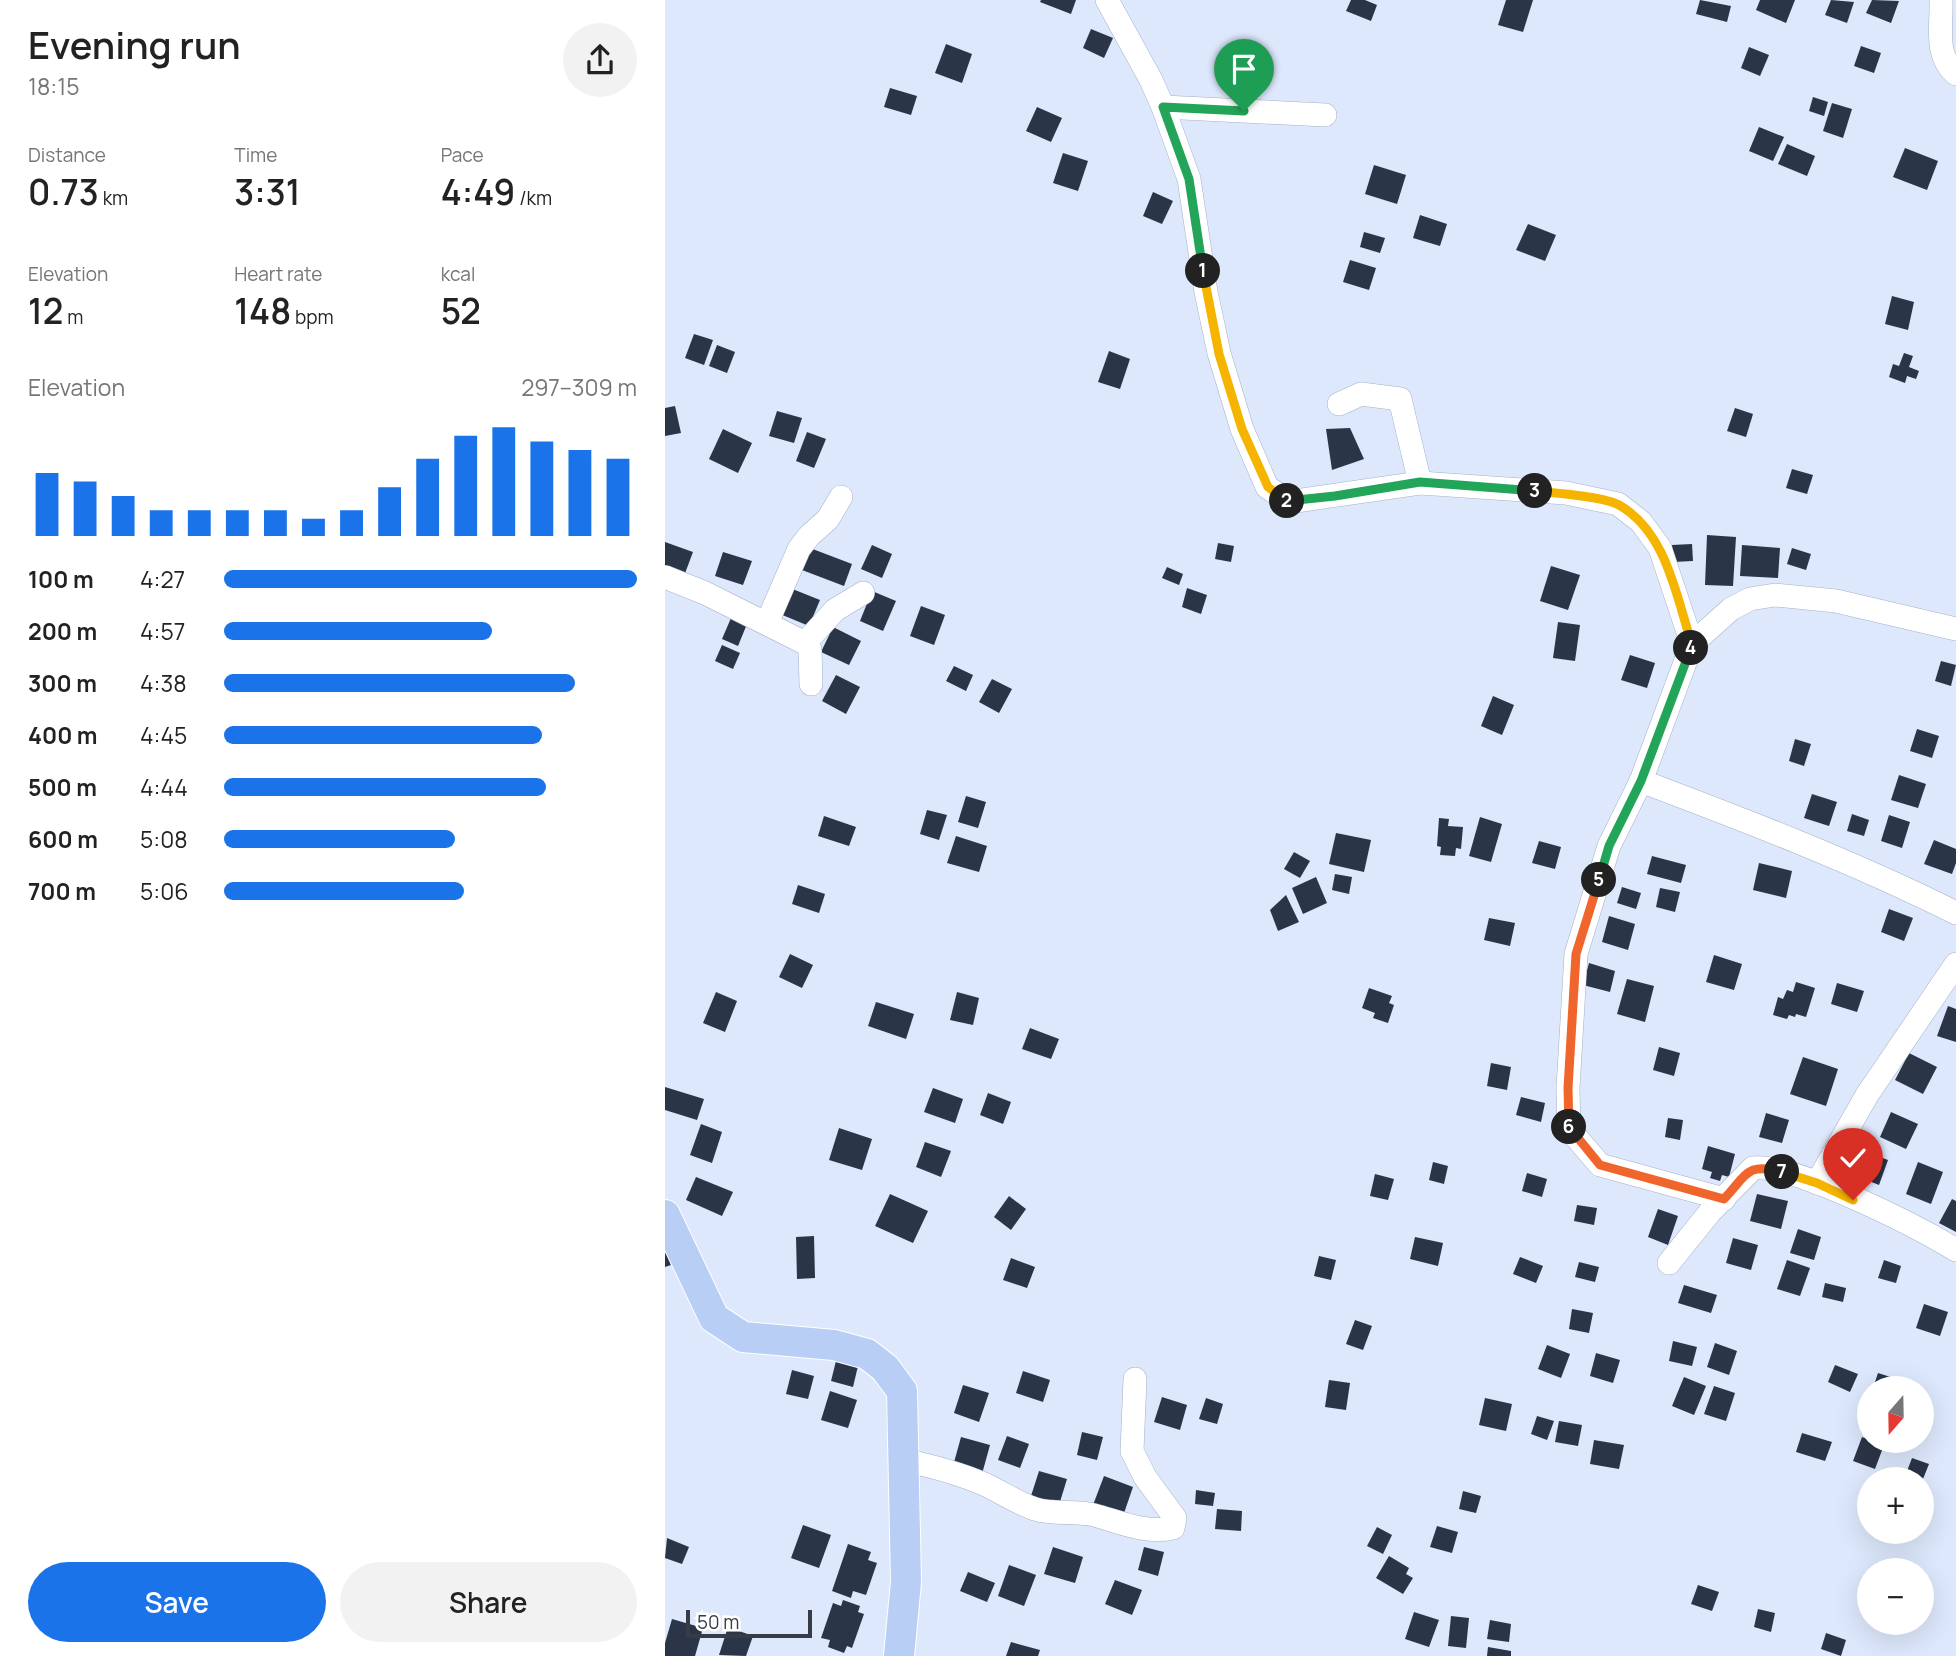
<!DOCTYPE html>
<meta charset="utf-8">
<style>
body{margin:0;font-family:Manrope,sans-serif;background:#f2f2f2;color:#222;height:100vh;display:flex;flex-direction:column;font-size:26px;white-space:nowrap}
*{box-sizing:border-box;margin:0}
p{font-size:23px;color:#767676}
.icon{flex:none;width:38px;height:38px;fill:none;stroke:currentColor;stroke-width:2;stroke-linecap:round;stroke-linejoin:round}
.map{position:relative;flex:1;overflow:hidden}
.details{display:flex;flex-direction:column;background:#fff;width:665px}
.details>*{flex:none}
.needle{width:46px;rotate:200deg}
.controls{position:absolute;left:1192px;top:1376px;display:grid;gap:14px}
.controls a{display:grid;place-items:center;width:77px;height:77px;border-radius:50%;background:#fff;box-shadow:0 7px 28px #0002;font-size:35px}
.scale{position:absolute;left:21px;bottom:18px;width:126px;box-sizing:border-box;padding-left:7px;border:4px solid #363b45;border-top:0;font-size:19px;line-height:24px;white-space:nowrap;color:#363b45;-webkit-text-stroke:5px #fff;paint-order:stroke}
.pin{position:absolute;display:grid;place-items:center;width:60px;height:60px;color:#fff;margin:-72px -30px;border-radius:50% 50% 50% 0;rotate:-45deg;box-shadow:0 0 7px #0007}
.pin .icon{rotate:45deg}
.km{position:absolute;width:35px;height:35px;margin:-18px;border-radius:50%;background:#222;color:#fff;font-size:19px;line-height:35px;text-align:center}
.round{display:grid;place-items:center;flex:none;width:74px;height:74px;border-radius:37px;background:#f2f2f2}
.summary{display:flex;align-items:center;justify-content:space-between;height:119px;padding:0 28px}
h1{font-size:38px;font-weight:600;line-height:52px}
.metrics{display:grid;grid-template-columns:repeat(3,1fr);gap:10px;height:119px;padding:7px 28px}
.metrics div{display:grid;align-content:center}
.metrics b{font-size:35px;font-weight:600}
.metrics small{font-size:19px;font-weight:400}
.metrics p{font-size:19px}
.chart{height:196px;padding:14px 28px}
.chart p{display:flex;justify-content:space-between}
.chart svg{width:100%;height:126px;margin-top:7px;stroke:#1a73e8;stroke-width:6}
.primary-button{display:flex;gap:14px;margin-top:auto;padding:14px 28px}
.primary-button a{flex:1;height:80px;border-radius:42px;background:#1a73e8;color:#fff;font-size:28px;font-weight:600;line-height:80px;text-align:center}
.primary-button a+a{background:#f2f2f2;color:#222}
ul{padding:0 28px;list-style:none;font-size:23px}
li{display:grid;grid-template-columns:112px 84px 1fr;align-items:center;height:52px}
li i{height:18px;border-radius:9px;background:#1a73e8}
main{display:flex;flex:1;min-height:0}
.map>svg:first-child{display:block}
.building{fill:#2b3548}
.lines{fill:none;stroke-linecap:round;stroke-linejoin:round}
.minor-casing{stroke:#a4b1c8;stroke-width:24}
.major-casing{stroke:#fff;stroke-width:32}
.minor{stroke:#fff;stroke-width:23}
.major{stroke:#b9cef5;stroke-width:30}
.split-1-casing{stroke:#fff;stroke-width:14}
.split-2-casing{stroke:#fff;stroke-width:14}
.split-3-casing{stroke:#fff;stroke-width:14}
.split-4-casing{stroke:#fff;stroke-width:14}
.split-5-casing{stroke:#fff;stroke-width:14}
.split-6-casing{stroke:#fff;stroke-width:14}
.split-7-casing{stroke:#fff;stroke-width:14}
.split-8-casing{stroke:#fff;stroke-width:14}
.split-1{stroke:#22a559;stroke-width:9}
.split-2{stroke:#f5b400;stroke-width:9}
.split-3{stroke:#22a559;stroke-width:9}
.split-4{stroke:#f5b400;stroke-width:9}
.split-5{stroke:#22a559;stroke-width:9}
.split-6{stroke:#f0652b;stroke-width:9}
.split-7{stroke:#f0652b;stroke-width:9}
.split-8{stroke:#f5b400;stroke-width:9}
</style>
<main>
<section class="details">
<div class="summary"><div><h1>Evening run</h1><p>18:15</p></div><a class="round"><svg class="icon" aria-label="share" viewBox="0 0 24 24"><path d="M12 15V3M7 8l5-5 5 5M5 13v7h14v-7"/></svg></a></div>
<div class="metrics">
<div><p>Distance</p><b>0.73<small> km</small></b></div>
<div><p>Time</p><b>3:31</b></div>
<div><p>Pace</p><b>4:49<small> /km</small></b></div>
</div>
<div class="metrics">
<div><p>Elevation</p><b>12<small> m</small></b></div>
<div><p>Heart rate</p><b>148<small> bpm</small></b></div>
<div><p>kcal</p><b>52</b></div>
</div>
<div class="chart"><p><span>Elevation</span>297–309 m</p>
<svg viewBox="0 0 160 44" preserveAspectRatio="none"><path d="M5 44V22M15 44V25M25 44V30M35 44V35M45 44V35M55 44V35M65 44V35M75 44V38M85 44V35M95 44V27M105 44V17M115 44V9M125 44V6M135 44V11M145 44V14M155 44V17"/></svg>
</div>
<ul>
<li><b>100 m</b>4:27<i style="width:100%"></i></li>
<li><b>200 m</b>4:57<i style="width:65%"></i></li>
<li><b>300 m</b>4:38<i style="width:85%"></i></li>
<li><b>400 m</b>4:45<i style="width:77%"></i></li>
<li><b>500 m</b>4:44<i style="width:78%"></i></li>
<li><b>600 m</b>5:08<i style="width:56%"></i></li>
<li><b>700 m</b>5:06<i style="width:58%"></i></li>
</ul>
<div class="primary-button"><a>Save</a><a>Share</a></div>
</section>
<div class="map">
<svg width="1291" height="1656" viewBox="0 0 1291 1656">
<rect width="100%" height="100%" fill="#dde8fc"/>
<!-- building -->
<g class="building">
<polygon points="376,0 411,0 406,14 375,2"/>
<polygon points="686,0 700,0 712,5 706,21 681,11"/>
<polygon points="841,0 868,0 858,32 833,25"/>
<polygon points="1035,0 1066,6 1062,22 1031,14"/>
<polygon points="1095,0 1130,0 1121,23 1091,10"/>
<polygon points="1166,0 1189,2 1182,23 1160,15"/>
<polygon points="1207,0 1234,1 1226,23 1201,13"/>
<polygon points="426,29 448,38 439,58 418,48"/>
<polygon points="281,44 307,54 297,83 270,73"/>
<polygon points="1196,46 1216,53 1209,73 1189,66"/>
<polygon points="1084,47 1104,55 1095,76 1076,68"/>
<polygon points="225,88 252,96 246,115 219,107"/>
<polygon points="1148,97 1163,102 1159,116 1144,111"/>
<polygon points="1167,103 1187,109 1178,138 1158,131"/>
<polygon points="372,107 397,118 386,142 361,131"/>
<polygon points="1094,127 1119,137 1108,161 1084,151"/>
<polygon points="1122,144 1150,156 1142,176 1113,164"/>
<polygon points="1240,148 1273,161 1262,190 1228,177"/>
<polygon points="398,153 423,161 413,191 388,183"/>
<polygon points="709,165 741,175 732,204 700,194"/>
<polygon points="488,192 508,201 497,224 478,216"/>
<polygon points="755,215 782,224 775,246 748,238"/>
<polygon points="863,224 891,235 880,261 851,250"/>
<polygon points="699,232 720,238 715,253 695,247"/>
<polygon points="685,260 711,268 704,290 678,282"/>
<polygon points="1227,296 1249,302 1243,330 1220,324"/>
<polygon points="29,334 48,340 39,365 20,358"/>
<polygon points="52,345 70,352 62,373 44,366"/>
<polygon points="444,351 465,359 455,389 433,382"/>
<polygon points="1239,353 1248,356 1244,367 1254,371 1251,379 1242,376 1240,383 1224,377 1228,364 1234,366"/>
<polygon points="10,406 16,433 0,436 0,408"/>
<polygon points="1070,408 1088,414 1081,437 1062,431"/>
<polygon points="112,411 137,418 129,443 104,436"/>
<polygon points="685,428 699,459 667,470 661,429"/>
<polygon points="58,429 87,443 73,473 44,459"/>
<polygon points="142,432 161,439 149,468 131,461"/>
<polygon points="1127,469 1148,475 1142,494 1121,488"/>
<polygon points="1042,535 1071,537 1068,586 1040,585"/>
<polygon points="0,542 28,552 19,576 0,569"/>
<polygon points="553,543 569,546 566,562 550,559"/>
<polygon points="1027,544 1028,561 1008,562 1007,545"/>
<polygon points="207,545 227,554 217,578 196,569"/>
<polygon points="1077,545 1115,548 1113,578 1075,576"/>
<polygon points="145,548 187,564 179,586 137,570"/>
<polygon points="1127,548 1146,554 1141,570 1122,564"/>
<polygon points="58,552 87,561 78,585 50,576"/>
<polygon points="886,566 915,575 903,610 875,601"/>
<polygon points="502,567 518,574 514,585 497,578"/>
<polygon points="125,588 155,600 144,626 115,614"/>
<polygon points="522,588 542,595 536,614 517,607"/>
<polygon points="207,591 231,601 218,631 195,621"/>
<polygon points="256,606 280,615 269,645 245,636"/>
<polygon points="66,618 82,624 73,646 57,639"/>
<polygon points="893,622 915,625 910,661 888,658"/>
<polygon points="168,627 196,641 184,665 156,652"/>
<polygon points="57,645 75,653 68,669 50,661"/>
<polygon points="965,655 990,663 982,688 956,680"/>
<polygon points="1276,661 1291,665 1286,686 1270,681"/>
<polygon points="289,666 308,675 301,691 281,681"/>
<polygon points="171,675 195,687 181,714 157,701"/>
<polygon points="327,679 347,689 334,713 314,702"/>
<polygon points="828,696 849,705 837,735 816,726"/>
<polygon points="1252,729 1274,736 1267,758 1245,751"/>
<polygon points="1130,739 1146,744 1139,766 1124,761"/>
<polygon points="1234,775 1261,784 1253,808 1226,800"/>
<polygon points="1147,794 1172,802 1164,826 1139,818"/>
<polygon points="301,796 321,802 313,828 293,822"/>
<polygon points="262,810 282,815 274,840 255,834"/>
<polygon points="1187,814 1204,820 1199,836 1182,831"/>
<polygon points="1224,815 1245,822 1237,848 1216,841"/>
<polygon points="159,816 191,827 184,846 153,836"/>
<polygon points="815,817 837,824 826,862 804,856"/>
<polygon points="774,818 784,819 783,826 798,827 796,849 791,848 790,856 775,855 776,847 772,846"/>
<polygon points="671,833 706,840 699,872 664,864"/>
<polygon points="291,836 322,846 314,872 282,863"/>
<polygon points="1269,840 1291,849 1291,863 1287,874 1259,864"/>
<polygon points="874,841 896,847 890,869 867,863"/>
<polygon points="629,852 645,861 635,878 619,869"/>
<polygon points="987,856 1021,865 1016,883 982,874"/>
<polygon points="1094,863 1127,871 1121,898 1088,890"/>
<polygon points="670,874 687,877 684,894 667,890"/>
<polygon points="651,877 662,903 638,914 627,888"/>
<polygon points="133,885 160,894 154,913 127,904"/>
<polygon points="957,887 976,893 971,909 952,903"/>
<polygon points="995,888 1015,892 1010,912 991,907"/>
<polygon points="621,895 634,922 613,931 605,910"/>
<polygon points="1224,909 1248,918 1239,941 1216,932"/>
<polygon points="944,916 970,924 963,950 937,942"/>
<polygon points="824,918 850,923 845,946 819,940"/>
<polygon points="125,954 148,965 137,988 114,977"/>
<polygon points="1049,955 1077,964 1069,990 1041,982"/>
<polygon points="924,963 950,971 945,992 918,985"/>
<polygon points="962,979 989,986 980,1022 952,1014"/>
<polygon points="1131,982 1150,988 1141,1017 1131,1014 1130,1017 1124,1015 1122,1019 1108,1015 1113,997 1118,999 1122,990 1128,992"/>
<polygon points="1172,983 1199,991 1192,1012 1166,1004"/>
<polygon points="704,988 727,996 724,1003 729,1005 723,1023 708,1018 710,1013 697,1008"/>
<polygon points="51,992 72,1001 60,1032 38,1023"/>
<polygon points="292,992 314,998 308,1025 285,1020"/>
<polygon points="211,1002 249,1014 241,1039 203,1026"/>
<polygon points="1283,1006 1291,1009 1291,1042 1272,1036"/>
<polygon points="365,1028 394,1039 386,1059 357,1049"/>
<polygon points="994,1047 1015,1053 1009,1076 988,1070"/>
<polygon points="1244,1053 1272,1067 1258,1094 1230,1080"/>
<polygon points="1138,1057 1173,1069 1161,1106 1125,1094"/>
<polygon points="826,1063 846,1067 842,1090 822,1086"/>
<polygon points="0,1087 39,1099 32,1120 0,1110"/>
<polygon points="268,1088 298,1099 290,1123 259,1112"/>
<polygon points="323,1093 346,1102 338,1124 315,1115"/>
<polygon points="856,1097 880,1103 876,1122 851,1115"/>
<polygon points="1226,1112 1253,1124 1241,1149 1215,1137"/>
<polygon points="1101,1113 1124,1120 1117,1143 1094,1137"/>
<polygon points="1003,1118 1018,1120 1015,1140 1000,1137"/>
<polygon points="36,1124 57,1132 47,1163 25,1155"/>
<polygon points="174,1128 207,1139 197,1170 164,1160"/>
<polygon points="260,1142 286,1151 276,1177 251,1167"/>
<polygon points="1043,1146 1070,1154 1064,1177 1057,1175 1055,1181 1045,1178 1047,1172 1037,1169"/>
<polygon points="1199,1151 1223,1160 1214,1185 1189,1175"/>
<polygon points="768,1162 783,1166 779,1184 764,1180"/>
<polygon points="1253,1162 1278,1172 1266,1204 1241,1194"/>
<polygon points="862,1173 882,1179 877,1197 857,1191"/>
<polygon points="710,1174 729,1179 723,1200 705,1196"/>
<polygon points="31,1177 68,1192 57,1216 21,1200"/>
<polygon points="225,1194 263,1211 248,1243 210,1226"/>
<polygon points="1092,1194 1123,1201 1116,1229 1085,1221"/>
<polygon points="344,1196 361,1209 346,1230 329,1217"/>
<polygon points="1287,1199 1291,1201 1291,1232 1274,1223"/>
<polygon points="912,1205 932,1208 929,1225 909,1221"/>
<polygon points="993,1209 1013,1216 1003,1245 983,1237"/>
<polygon points="1133,1229 1156,1237 1149,1260 1125,1253"/>
<polygon points="149,1236 150,1278 132,1279 131,1237"/>
<polygon points="750,1237 778,1243 773,1266 745,1259"/>
<polygon points="1068,1238 1093,1245 1086,1270 1061,1263"/>
<polygon points="0,1249 6,1265 0,1267"/>
<polygon points="654,1256 671,1260 666,1280 649,1276"/>
<polygon points="855,1257 878,1266 871,1283 848,1274"/>
<polygon points="346,1258 370,1267 362,1288 338,1280"/>
<polygon points="1122,1260 1145,1268 1135,1296 1112,1289"/>
<polygon points="1219,1260 1236,1266 1231,1283 1213,1278"/>
<polygon points="914,1262 934,1267 930,1282 910,1277"/>
<polygon points="1160,1283 1181,1288 1178,1302 1157,1297"/>
<polygon points="1019,1285 1052,1295 1046,1313 1013,1303"/>
<polygon points="1259,1304 1283,1312 1275,1336 1251,1328"/>
<polygon points="907,1309 928,1313 924,1333 904,1329"/>
<polygon points="690,1320 707,1326 698,1350 681,1344"/>
<polygon points="1008,1341 1032,1347 1027,1366 1004,1361"/>
<polygon points="1050,1343 1072,1351 1064,1375 1042,1367"/>
<polygon points="882,1345 905,1354 896,1378 873,1369"/>
<polygon points="931,1353 955,1360 948,1383 925,1376"/>
<polygon points="171,1361 193,1366 188,1387 166,1381"/>
<polygon points="1170,1365 1193,1374 1185,1392 1163,1382"/>
<polygon points="127,1370 149,1376 143,1399 121,1394"/>
<polygon points="358,1371 385,1380 378,1402 351,1393"/>
<polygon points="1213,1373 1235,1380 1233,1388 1208,1388"/>
<polygon points="1019,1377 1041,1386 1029,1415 1007,1406"/>
<polygon points="664,1380 685,1383 681,1410 660,1407"/>
<polygon points="298,1385 324,1393 314,1422 289,1413"/>
<polygon points="1049,1386 1070,1393 1061,1421 1039,1414"/>
<polygon points="165,1391 192,1400 183,1428 156,1420"/>
<polygon points="497,1397 522,1405 515,1430 489,1422"/>
<polygon points="541,1398 558,1404 552,1424 534,1419"/>
<polygon points="820,1398 847,1404 841,1431 814,1425"/>
<polygon points="872,1416 889,1421 882,1440 866,1434"/>
<polygon points="894,1421 917,1425 913,1446 890,1442"/>
<polygon points="417,1432 438,1437 432,1460 412,1455"/>
<polygon points="1137,1433 1167,1442 1160,1461 1131,1452"/>
<polygon points="342,1436 364,1444 355,1468 333,1460"/>
<polygon points="296,1437 325,1445 317,1474 288,1466"/>
<polygon points="1197,1437 1219,1445 1210,1469 1188,1461"/>
<polygon points="929,1440 959,1445 954,1469 925,1464"/>
<polygon points="1247,1458 1264,1464 1258,1479 1239,1479"/>
<polygon points="374,1471 402,1479 394,1505 366,1496"/>
<polygon points="439,1476 468,1487 458,1516 428,1505"/>
<polygon points="531,1490 550,1493 548,1506 530,1504"/>
<polygon points="798,1491 816,1496 811,1513 794,1509"/>
<polygon points="552,1509 577,1511 576,1531 550,1529"/>
<polygon points="138,1525 166,1535 154,1568 126,1558"/>
<polygon points="772,1526 793,1532 787,1553 765,1547"/>
<polygon points="712,1527 727,1535 718,1554 702,1546"/>
<polygon points="2,1538 24,1547 17,1564 0,1558"/>
<polygon points="183,1544 206,1552 203,1560 212,1563 201,1595 188,1591 186,1598 167,1591"/>
<polygon points="388,1547 418,1557 410,1583 379,1574"/>
<polygon points="479,1547 499,1552 493,1576 473,1570"/>
<polygon points="724,1556 744,1568 741,1574 748,1578 738,1594 711,1578"/>
<polygon points="344,1565 371,1575 359,1606 333,1596"/>
<polygon points="303,1572 330,1583 322,1602 295,1591"/>
<polygon points="450,1580 477,1590 467,1615 440,1604"/>
<polygon points="1033,1585 1054,1592 1047,1611 1026,1604"/>
<polygon points="178,1600 195,1606 193,1612 199,1614 187,1648 182,1646 179,1653 163,1647 165,1640 156,1638 168,1603 176,1606"/>
<polygon points="1093,1609 1110,1613 1106,1632 1089,1627"/>
<polygon points="749,1612 774,1620 764,1647 740,1639"/>
<polygon points="786,1616 804,1618 801,1648 783,1646"/>
<polygon points="7,1619 38,1628 30,1656 0,1656 0,1643"/>
<polygon points="825,1620 846,1624 844,1642 822,1639"/>
<polygon points="63,1627 88,1636 81,1656 54,1655"/>
<polygon points="1161,1633 1181,1640 1176,1656 1156,1649"/>
<polygon points="346,1642 375,1650 373,1656 341,1656"/>
<polygon points="823,1647 846,1651 846,1656 822,1656"/>
</g>
<g class="lines">
<defs>
<g id="minor">
<polyline points="442,0 486,80 498,107 524,179 541,292 554,353 577,429 602,487 624,502 755,483 735,399 696,394 674,404"/>
<path d="M1276 0C1277 27 1269 55 1291 74"/>
<polyline points="498,107 660,115"/>
<polyline points="755,483 901,493 953,504 976,522 995,548 1027,644"/>
<polyline points="0,577 40,593 140,643 145,649 146,684"/>
<polyline points="102,623 134,549 144,536 163,519 176,497"/>
<polyline points="140,643 170,610 198,593"/>
<path d="M976 781C1082 821 1189 862 1291 913"/>
<polyline points="1152,1183 1202,1095 1291,964"/>
<polyline points="1059,1199 935,1165 904,1129 903,1088 911,954 944,846 976,781 1027,644 1066,609 1085,599 1110,595 1171,601 1291,629"/>
<path d="M1004 1263 1045 1212 1088 1168C1129 1163 1253 1227 1291 1250"/>
<path d="M238 1460C267 1466 294 1473 321 1485 338 1493 352 1503 370 1509 389 1515 410 1510 429 1515 455 1522 481 1534 508 1528L510 1518 480 1477 467 1451 470 1379"/>
</g>
<polyline id="major" points="0,1215 49,1318 78,1337 169,1345 202,1354 220,1368 237,1391 241,1582 234,1656"/>
</defs>
<!-- minor casing -->
<use href="#minor" class="minor-casing"/>
<!-- major casing -->
<use href="#major" class="major-casing"/>
<!-- minor -->
<use href="#minor" class="minor"/>
<!-- major -->
<use href="#major" class="major"/>
</g>
<g class="lines">
<defs>
<polyline id="split-1" points="538,271 524,179 498,107 579,111"/>
<polyline id="split-2" points="538,271 554,354 577,429 603,487 622,501"/>
<polyline id="split-3" points="622,501 670,496 755,482 870,491"/>
<path id="split-4" d="M870 491C890 493 938 496 954 505 1002 532 1011 597 1027 644L1026 648"/>
<polyline id="split-5" points="934,880 944,846 976,781 1026,648"/>
<polyline id="split-6" points="904,1127 903,1088 911,954 934,880"/>
<path id="split-7" d="M904 1127 935 1165 1059 1199C1082 1175 1081 1162 1117 1172"/>
<polyline id="split-8" points="1117,1172 1152,1183 1188,1200"/>
</defs>
<!-- split-1 casing -->
<use href="#split-1" class="split-1-casing"/>
<!-- split-2 casing -->
<use href="#split-2" class="split-2-casing"/>
<!-- split-3 casing -->
<use href="#split-3" class="split-3-casing"/>
<!-- split-4 casing -->
<use href="#split-4" class="split-4-casing"/>
<!-- split-5 casing -->
<use href="#split-5" class="split-5-casing"/>
<!-- split-6 casing -->
<use href="#split-6" class="split-6-casing"/>
<!-- split-7 casing -->
<use href="#split-7" class="split-7-casing"/>
<!-- split-8 casing -->
<use href="#split-8" class="split-8-casing"/>
<!-- split-1 -->
<use href="#split-1" class="split-1"/>
<!-- split-2 -->
<use href="#split-2" class="split-2"/>
<!-- split-3 -->
<use href="#split-3" class="split-3"/>
<!-- split-4 -->
<use href="#split-4" class="split-4"/>
<!-- split-5 -->
<use href="#split-5" class="split-5"/>
<!-- split-6 -->
<use href="#split-6" class="split-6"/>
<!-- split-7 -->
<use href="#split-7" class="split-7"/>
<!-- split-8 -->
<use href="#split-8" class="split-8"/>
</g>
</svg>
<div class="controls">
<a><svg class="needle" viewBox="-14 -14 28 28"><path d="M0-13l5 13h-10z" fill="#e53935"/><path d="M0 13l5-13h-10z" fill="#767676"/></svg></a>
<a>+</a>
<a>−</a>
</div>
<div class="scale">50 m</div>
<div class="pin" style="left:579px;top:111px;background:#1e9e55"><svg class="icon" aria-label="arrive" viewBox="0 0 24 24"><path d="M6 21V4h12l-3 4 3 4H6"/></svg></div>
<div class="pin" style="left:1188px;top:1200px;background:#d93025"><svg class="icon" aria-label="check" viewBox="0 0 24 24"><path d="M5 12l5 5 9-10"/></svg></div>
<b class="km" style="left:538px;top:271px">1</b>
<b class="km" style="left:622px;top:501px">2</b>
<b class="km" style="left:870px;top:491px">3</b>
<b class="km" style="left:1026px;top:648px">4</b>
<b class="km" style="left:934px;top:880px">5</b>
<b class="km" style="left:904px;top:1127px">6</b>
<b class="km" style="left:1117px;top:1172px">7</b>
</div>
</main>
